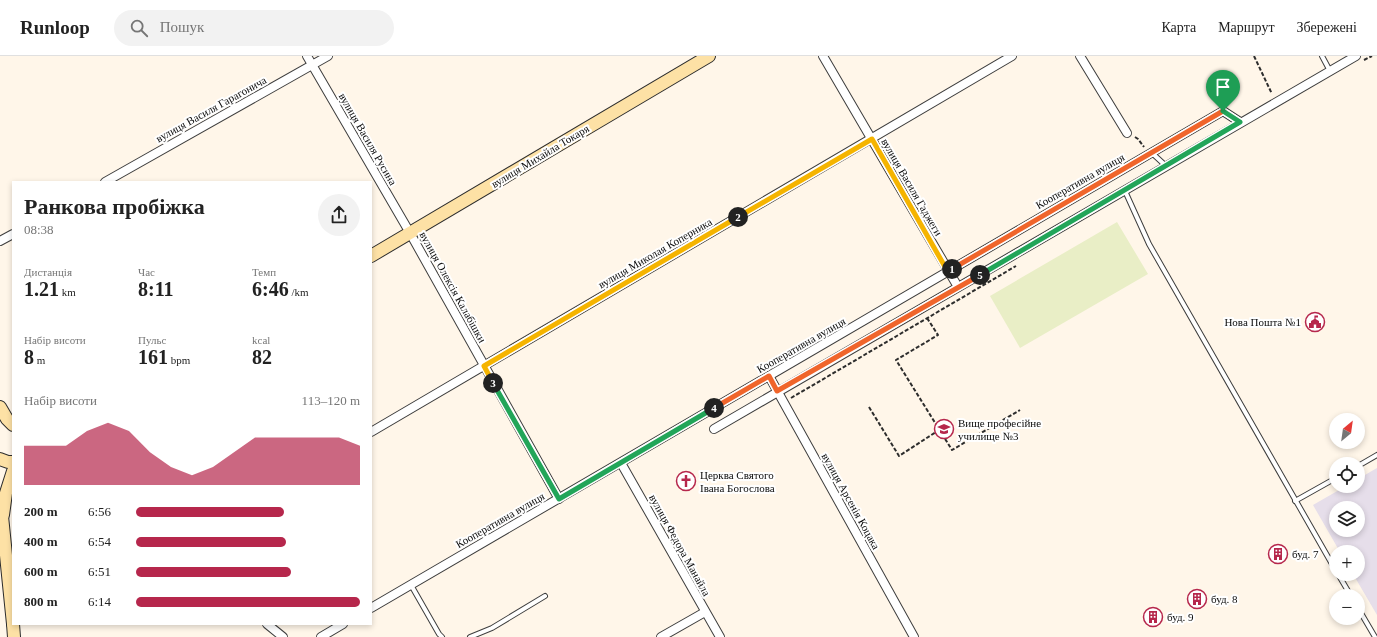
<!DOCTYPE html>
<html lang="uk">
<meta charset="utf-8">
<style>
body{margin:0;font-family:Georgia,serif;background:#f2f2f2;color:#222;height:100vh;display:flex;flex-direction:column;font-size:15px;white-space:nowrap}
*{box-sizing:border-box;margin:0}
p{font-size:13px;color:#767676}
.icon{flex:none;width:22px;height:22px;fill:none;stroke:currentColor;stroke-width:2;stroke-linecap:round;stroke-linejoin:round}
.map{position:relative;flex:1;overflow:hidden}
.details{position:absolute;left:12px;top:125px;width:360px;height:444px;display:flex;flex-direction:column;background:#fff;border-radius:0px;box-shadow:0 2px 6px #0003}
.details>*{flex:none}
.needle{width:26px;rotate:29deg}
.tools{position:absolute;left:1329px;top:357px;display:grid;gap:8px}
.tools a{display:grid;place-items:center;width:36px;height:36px;border-radius:50%;background:#fff;box-shadow:0 2px 6px #0003;font-size:20px}
.pin{position:absolute;display:grid;place-items:center;width:34px;height:34px;color:#fff;margin:-41px -17px;border-radius:50% 50% 50% 0;rotate:-45deg;box-shadow:0 0 4px #0007}
.pin .icon{rotate:45deg}
.km{position:absolute;width:20px;height:20px;margin:-10px;border-radius:50%;background:#222;color:#fff;font-size:11px;line-height:20px;text-align:center}
.round{display:grid;place-items:center;flex:none;width:42px;height:42px;border-radius:21px;background:#f2f2f2}
.overview{display:flex;align-items:center;justify-content:space-between;height:68px;padding:0 12px}
h1{font-size:22px;font-weight:800;line-height:30px}
.figures{display:grid;grid-template-columns:repeat(3,1fr);gap:6px;height:68px;padding:4px 12px}
.figures div{display:grid;align-content:center}
.figures b{font-size:20px;font-weight:800}
.figures small{font-size:11px;font-weight:400}
.figures p{font-size:11px}
.chart{height:112px;padding:8px 12px}
.chart p{display:flex;justify-content:space-between}
.chart svg{width:100%;height:72px;margin-top:4px;fill:#b6274c;opacity:.7}
ul{padding:0 12px;list-style:none;font-size:13px}
li{display:grid;grid-template-columns:64px 48px 1fr;align-items:center;height:30px}
li i{height:10px;border-radius:5px;background:#b6274c}
header{display:flex;align-items:center;gap:24px;box-sizing:border-box;height:56px;padding:0 20px;background:#fff;border-bottom:1px solid #e0e0e0}
header strong{font-size:19px}
nav{display:flex;gap:22px;margin-inline-start:auto;font-size:14px}
.search{width:280px;height:36px;background:#f2f2f2;display:flex;align-items:center;gap:10px;box-sizing:border-box;padding:0 14px;border-radius:22px;color:#767676;font-size:15px}
.map>svg:first-child{display:block}
.industrial{fill:#e6deea;fill-rule:evenodd}
.pitch{fill:#e9eec6}
.lines{fill:none;stroke-linecap:round;stroke-linejoin:round}
.lane-casing{stroke:#3e3e3e;stroke-width:6}
.street-casing{stroke:#3e3e3e;stroke-width:10}
.secondary-casing{stroke:#2d2d2d;stroke-width:14}
.path{stroke:#2d2d2d;stroke-width:2;stroke-dasharray:4 2;stroke-linecap:butt}
.lane{stroke:#fff;stroke-width:4}
.street{stroke:#fff;stroke-width:8}
.secondary{stroke:#fde1a5;stroke-width:12}
.split-1-casing{stroke:#fff;stroke-width:8}
.split-2-casing{stroke:#fff;stroke-width:8}
.split-3-casing{stroke:#fff;stroke-width:8}
.split-4-casing{stroke:#fff;stroke-width:8}
.split-5-casing{stroke:#fff;stroke-width:8}
.split-6-casing{stroke:#fff;stroke-width:8}
.split-1{stroke:#f0652b;stroke-width:5}
.split-2{stroke:#f5b400;stroke-width:5}
.split-3{stroke:#f5b400;stroke-width:5}
.split-4{stroke:#22a559;stroke-width:5}
.split-5{stroke:#f0652b;stroke-width:5}
.split-6{stroke:#22a559;stroke-width:5}
.labels{text-anchor:middle;stroke-width:4;stroke-linejoin:round;paint-order:stroke}
.street-label{font-size:11px;fill:#0b0b0b;stroke:#fff}
.poi-label{font-size:11px;fill:#0b0b0b;stroke:#fff;text-anchor:start}
</style>
<header>
<strong>Runloop</strong>
<div class="search"><svg class="icon" aria-label="search" viewBox="0 0 24 24"><circle cx="10" cy="10" r="6"/><path d="M15 15l6 6"/></svg>Пошук</div>
<nav><a>Карта</a><a>Маршрут</a><a>Збережені</a></nav>
</header>
<div class="map">
<svg width="1377" height="581" viewBox="0 0 1377 581">
<rect width="100%" height="100%" fill="#fff6e9"/>
<!-- industrial -->
<path class="industrial" d="M1377 412V559L1353 518H1358V496H1340L1313 449 1346 430H1358V423ZM1336 452H1358V474H1336Z"/>
<!-- pitch -->
<polygon class="pitch" points="1117,166 1148,218 1020,292 990,240"/>
<g class="lines">
<defs>
<g id="lane">
<polyline points="1322,0 1330,15"/>
<polyline points="1152,97 1166,110"/>
<polyline points="1125,135 1149,188 1336,515"/>
<polyline points="1358,410 1377,399"/>
<polyline points="1295,445 1336,422"/>
<polyline points="1338,518 1351,540"/>
<polyline points="411,529 439,578 442,581"/>
<polyline points="1358,552 1375,581"/>
<polyline points="470,581 492,572 545,540"/>
</g>
<g id="street">
<polyline points="307,0 410,177 559,443"/>
<polyline points="823,0 958,231"/>
<polyline points="1080,0 1127,77"/>
<polyline points="105,126 328,0"/>
<polyline points="0,185 13,178"/>
<polyline points="769,320 914,581"/>
<polyline points="714,373 1356,0"/>
<polyline points="371,376 1012,0"/>
<polyline points="621,407 720,581"/>
<polyline points="371,552 1223,55 1240,66"/>
<polyline points="267,568 283,581"/>
<polyline points="321,581 343,568"/>
<polyline points="661,581 705,556"/>
</g>
<g id="secondary">
<polyline points="371,200 709,0"/>
<polyline points="0,351 7,363 13,369"/>
<polyline points="0,403 8,406 13,406"/>
<polyline points="0,450 2,460 13,568"/>
<polyline points="3,459 6,437 13,415"/>
<polyline points="13,568 14,581"/>
</g>
</defs>
<!-- lane casing -->
<use href="#lane" class="lane-casing"/>
<!-- street casing -->
<use href="#street" class="street-casing"/>
<!-- secondary casing -->
<use href="#secondary" class="secondary-casing"/>
<!-- path -->
<g class="path">
<polyline points="1254,0 1272,38"/>
<polyline points="1364,4 1372,0"/>
<polyline points="1135,81 1138,83 1144,91"/>
<polyline points="927,262 938,279 896,304 952,394 1020,354"/>
<polyline points="791,342 1016,210"/>
<polyline points="869,351 899,400 939,374"/>
</g>
<!-- lane -->
<use href="#lane" class="lane"/>
<!-- street -->
<use href="#street" class="street"/>
<!-- secondary -->
<use href="#secondary" class="secondary"/>
</g>
<g class="lines">
<defs>
<polyline id="split-1" points="952,213 1223,55"/>
<polyline id="split-2" points="738,161 872,83 948,216 952,213"/>
<polyline id="split-3" points="493,327 484,310 738,161"/>
<polyline id="split-4" points="493,327 559,443 714,352"/>
<polyline id="split-5" points="714,352 769,320 777,335 980,219"/>
<polyline id="split-6" points="980,219 1240,66 1223,55"/>
</defs>
<!-- split-1 casing -->
<use href="#split-1" class="split-1-casing"/>
<!-- split-2 casing -->
<use href="#split-2" class="split-2-casing"/>
<!-- split-3 casing -->
<use href="#split-3" class="split-3-casing"/>
<!-- split-4 casing -->
<use href="#split-4" class="split-4-casing"/>
<!-- split-5 casing -->
<use href="#split-5" class="split-5-casing"/>
<!-- split-6 casing -->
<use href="#split-6" class="split-6-casing"/>
<!-- split-1 -->
<use href="#split-1" class="split-1"/>
<!-- split-2 -->
<use href="#split-2" class="split-2"/>
<!-- split-3 -->
<use href="#split-3" class="split-3"/>
<!-- split-4 -->
<use href="#split-4" class="split-4"/>
<!-- split-5 -->
<use href="#split-5" class="split-5"/>
<!-- split-6 -->
<use href="#split-6" class="split-6"/>
</g>
<!-- icons -->
<defs>
<symbol id="civic-ring" viewBox="-11 -11 22 22"><circle r="9.5" fill="#fff" stroke="#b6274c" stroke-width="1.5"/><path d="M-.6-6.5H3V-4.5H.6V-3L4-1V1h2V6H-6V1h2V-1L-.6-3ZM-1.2 2.5V6h2.4V2.5Z" fill="#b6274c"/></symbol>
<symbol id="university-ring" viewBox="-11 -11 22 22"><circle r="9.5" fill="#fff" stroke="#b6274c" stroke-width="1.5"/><path d="M0-5L7-2L0 1L-7-2ZM-4 1L0 2.5L4 1V4Q0 6-4 4Z" fill="#b6274c"/></symbol>
<symbol id="church-ring" viewBox="-11 -11 22 22"><circle r="9.5" fill="#fff" stroke="#b6274c" stroke-width="1.5"/><path d="M-1.2-6h2.4v3.5h3.3v2.4h-3.3V6h-2.4V-.1h-3.3v-2.4h3.3Z" fill="#b6274c"/></symbol>
<symbol id="building-ring" viewBox="-11 -11 22 22"><circle r="9.5" fill="#fff" stroke="#b6274c" stroke-width="1.5"/><path d="M-4-6H4V6H1V3H-1V6H-4ZM-2.5-4.3h1.7v1.8h-1.7ZM.8-4.3h1.7v1.8H.8ZM-2.5-1h1.7V.8h-1.7ZM.8-1h1.7V.8H.8Z" fill="#b6274c"/></symbol>
</defs>
<g fill-rule="evenodd">
<use href="#civic-ring" x="1304" y="255" width="22" height="22"/>
<use href="#university-ring" x="933" y="362" width="22" height="22"/>
<use href="#church-ring" x="675" y="414" width="22" height="22"/>
<use href="#building-ring" x="1267" y="487" width="22" height="22"/>
<use href="#building-ring" x="1186" y="532" width="22" height="22"/>
<use href="#building-ring" x="1142" y="550" width="22" height="22"/>
</g>
<g class="labels">
<!-- street labels -->
<g class="street-label">
<text transform="translate(211 53) rotate(-29)" y="4">вулиця Василя Гарагонича</text>
<text transform="translate(368 83) rotate(60)" y="4">вулиця Василя Русина</text>
<text transform="translate(540 100) rotate(-31)" y="4">вулиця Михайла Токаря</text>
<text transform="translate(1080 125) rotate(-30)" y="4">Кооперативна вулиця</text>
<text transform="translate(912 131) rotate(60)" y="4">вулиця Василя Гаджеги</text>
<text transform="translate(655 197) rotate(-30)" y="4">вулиця Миколая Коперника</text>
<text transform="translate(453 231) rotate(61)" y="4">вулиця Олексія Калабішки</text>
<text transform="translate(801 289) rotate(-30)" y="4">Кооперативна вулиця</text>
<text transform="translate(851 445) rotate(61)" y="4">вулиця Арсенія Коцака</text>
<text transform="translate(500 464) rotate(-30)" y="4">Кооперативна вулиця</text>
<text transform="translate(680 489) rotate(61)" y="4">вулиця Федора Манайла</text>
</g>
<!-- poi labels -->
<g class="poi-label">
<text x="1301" y="270" text-anchor="end">Нова Пошта №1</text>
<text x="958" y="371">Вище професійне<tspan x="958" dy="13">училище №3</tspan></text>
<text x="700" y="423">Церква Святого<tspan x="700" dy="13">Івана Богослова</tspan></text>
<text x="1292" y="502">буд. 7</text>
<text x="1211" y="547">буд. 8</text>
<text x="1167" y="565">буд. 9</text>
</g>
</g>
</svg>
<div class="tools">
<a><svg class="needle" viewBox="-14 -14 28 28"><path d="M0-13l5 13h-10z" fill="#e53935"/><path d="M0 13l5-13h-10z" fill="#767676"/></svg></a>
<a><svg class="icon" aria-label="locate" viewBox="0 0 24 24"><circle cx="12" cy="12" r="6"/><path d="M12 2v4M12 18v4M2 12h4M18 12h4"/></svg></a>
<a><svg class="icon" aria-label="layers" viewBox="0 0 24 24"><path d="M12 4l9 5-9 5-9-5zM3 14l9 5 9-5"/></svg></a>
<a>+</a>
<a>−</a>
</div>
<div class="pin" style="left:1223px;top:55px;background:#1e9e55"><svg class="icon" aria-label="arrive" viewBox="0 0 24 24"><path d="M6 21V4h12l-3 4 3 4H6"/></svg></div>
<b class="km" style="left:952px;top:213px">1</b>
<b class="km" style="left:738px;top:161px">2</b>
<b class="km" style="left:493px;top:327px">3</b>
<b class="km" style="left:714px;top:352px">4</b>
<b class="km" style="left:980px;top:219px">5</b>
<section class="details">
<div class="overview"><div><h1>Ранкова пробіжка</h1><p>08:38</p></div><a class="round"><svg class="icon" aria-label="share" viewBox="0 0 24 24"><path d="M12 15V3M7 8l5-5 5 5M5 13v7h14v-7"/></svg></a></div>
<div class="figures">
<div><p>Дистанція</p><b>1.21<small> km</small></b></div>
<div><p>Час</p><b>8:11</b></div>
<div><p>Темп</p><b>6:46<small> /km</small></b></div>
</div>
<div class="figures">
<div><p>Набір висоти</p><b>8<small> m</small></b></div>
<div><p>Пульс</p><b>161<small> bpm</small></b></div>
<div><p>kcal</p><b>82</b></div>
</div>
<div class="chart"><p><span>Набір висоти</span>113–120 m</p>
<svg viewBox="0 0 160 44" preserveAspectRatio="none"><path d="M0 44V20L10 20L20 20L30 11L40 6L50 11L60 24L70 33L80 38L90 33L100 24L110 15L120 15L130 15L140 15L150 15L160 20V44z"/></svg>
</div>
<ul>
<li><b>200 m</b>6:56<i style="width:66%"></i></li>
<li><b>400 m</b>6:54<i style="width:67%"></i></li>
<li><b>600 m</b>6:51<i style="width:69%"></i></li>
<li><b>800 m</b>6:14<i style="width:100%"></i></li>
</ul>
</section>
</div>
